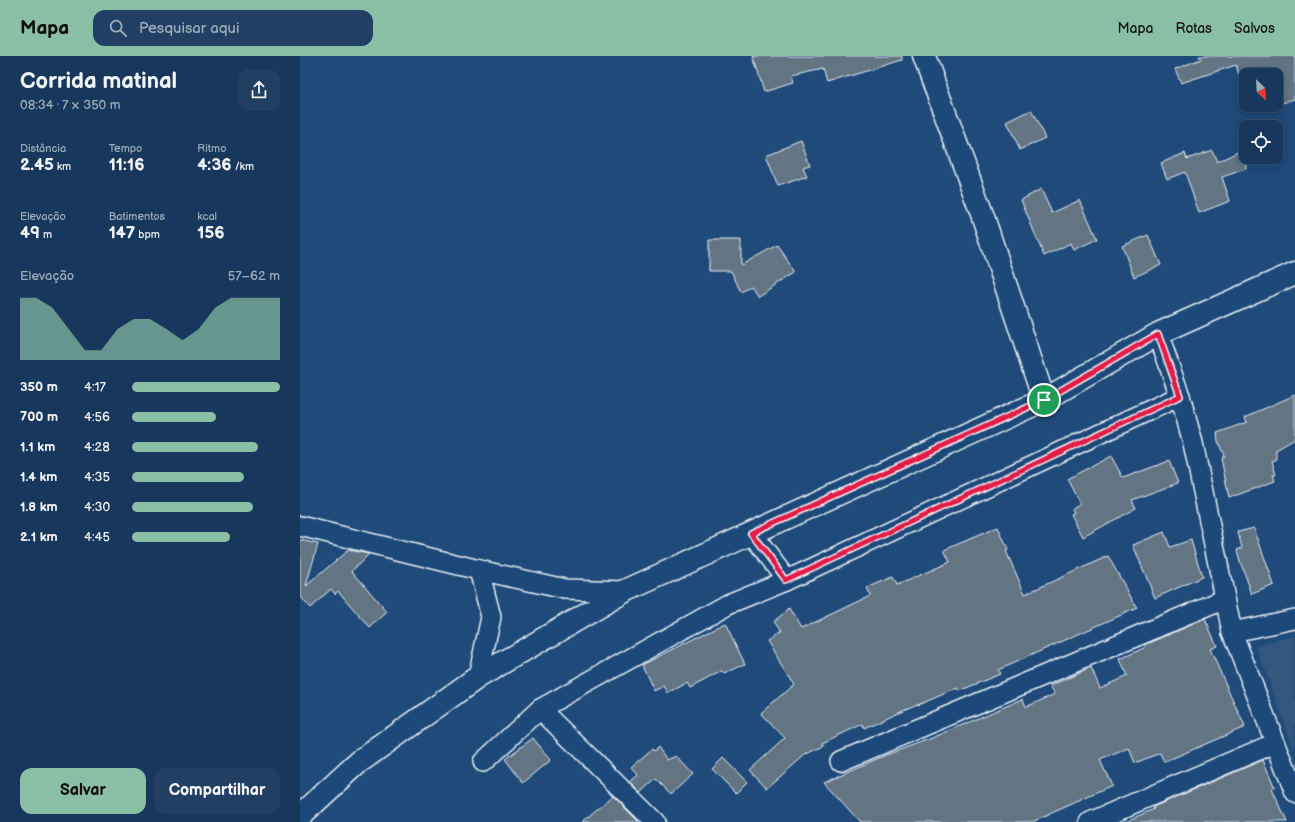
<!DOCTYPE html>
<html lang="pt">
<meta charset="utf-8">
<style>
body{margin:0;font-family:"Balsamiq Sans",sans-serif;background:#203f62;color:#f1f3f6;height:100vh;display:flex;flex-direction:column;font-size:15px;white-space:nowrap}
*{box-sizing:border-box;margin:0}
p{font-size:13px;color:#9eacbb}
.icon{flex:none;width:22px;height:22px;fill:none;stroke:currentColor;stroke-width:2;stroke-linecap:round;stroke-linejoin:round}
.map{position:relative;flex:1;overflow:hidden}
.drawer{display:flex;flex-direction:column;background:#17385c;width:300px}
.drawer>*{flex:none}
.needle{width:26px;rotate:155deg}
.tools{position:absolute;left:939px;top:12px;display:grid;gap:8px}
.tools a{display:grid;place-items:center;width:44px;height:44px;border-radius:8px;background:#17385c;box-shadow:0 2px 10px #0003,0 0 0 1px #365272;font-size:20px}
.pin{position:absolute;display:grid;place-items:center;width:34px;height:34px;color:#fff;margin:-17px;border:2px solid #fff;border-radius:50%;box-shadow:0 1px 4px #0007}
.round{display:grid;place-items:center;flex:none;width:42px;height:42px;border-radius:12px;background:#203f62}
.headline{display:flex;align-items:center;justify-content:space-between;height:68px;padding:0 20px}
h1{font-size:22px;font-weight:700;line-height:30px}
.figures{display:grid;grid-template-columns:repeat(3,1fr);gap:6px;height:68px;padding:4px 20px}
.figures div{display:grid;align-content:center}
.figures b{font-size:17px;font-weight:700}
.figures small{font-size:11px;font-weight:400}
.figures p{font-size:11px}
.chart{height:112px;padding:8px 20px}
.chart p{display:flex;justify-content:space-between}
.chart svg{width:100%;height:72px;margin-top:4px;fill:#8abfa5;opacity:.7}
.primary-button{display:flex;gap:8px;margin-top:auto;padding:8px 20px}
.primary-button a{flex:1;height:46px;border-radius:12px;background:#8abfa5;color:#111;font-size:16px;font-weight:700;line-height:46px;text-align:center}
.primary-button a+a{background:#203f62;color:#f1f3f6}
ul{padding:0 20px;list-style:none;font-size:13px}
li{display:grid;grid-template-columns:64px 48px 1fr;align-items:center;height:30px}
li i{height:10px;border-radius:5px;background:#8abfa5}
header{display:flex;align-items:center;gap:24px;box-sizing:border-box;height:56px;padding:0 20px;background:#8abfa5;color:#111}
header strong{font-size:19px}
nav{display:flex;gap:22px;margin-inline-start:auto;font-size:14px}
.search{width:280px;height:36px;background:#203f62;display:flex;align-items:center;gap:10px;box-sizing:border-box;padding:0 14px;border-radius:12px;color:#9eacbb;font-size:15px}
main{display:flex;flex:1;min-height:0}
.map>svg:first-child{display:block}
.built{fill:#33577d}
.building{fill:#637483;stroke:#e8f1f8}
.lines{fill:none;stroke-linecap:round;stroke-linejoin:round}
.street-casing{stroke:#e8f1f8;stroke-width:22}
.secondary-casing{stroke:#e8f1f8;stroke-width:25}
.street{stroke:#1f4a7a;stroke-width:19}
.secondary{stroke:#1f4a7a;stroke-width:22}
.route-casing{stroke:#fff;stroke-width:8}
.route{stroke:#e11d48;stroke-width:5}
</style>
<header>
<strong>Mapa</strong>
<div class="search"><svg class="icon" aria-label="search" viewBox="0 0 24 24"><circle cx="10" cy="10" r="6"/><path d="M15 15l6 6"/></svg>Pesquisar aqui</div>
<nav><a>Mapa</a><a>Rotas</a><a>Salvos</a></nav>
</header>
<main>
<section class="drawer">
<div class="headline"><div><h1>Corrida matinal</h1><p>08:34 · 7 × 350 m</p></div><a class="round"><svg class="icon" aria-label="share" viewBox="0 0 24 24"><path d="M12 15V3M7 8l5-5 5 5M5 13v7h14v-7"/></svg></a></div>
<div class="figures">
<div><p>Distância</p><b>2.45<small> km</small></b></div>
<div><p>Tempo</p><b>11:16</b></div>
<div><p>Ritmo</p><b>4:36<small> /km</small></b></div>
</div>
<div class="figures">
<div><p>Elevação</p><b>49<small> m</small></b></div>
<div><p>Batimentos</p><b>147<small> bpm</small></b></div>
<div><p>kcal</p><b>156</b></div>
</div>
<div class="chart"><p><span>Elevação</span>57–62 m</p>
<svg viewBox="0 0 160 44" preserveAspectRatio="none"><path d="M0 44V6L10 6L20 12L30 25L40 38L50 38L60 25L70 19L80 19L90 25L100 32L110 25L120 12L130 6L140 6L150 6L160 6V44z"/></svg>
</div>
<ul>
<li><b>350 m</b>4:17<i style="width:100%"></i></li>
<li><b>700 m</b>4:56<i style="width:57%"></i></li>
<li><b>1.1 km</b>4:28<i style="width:85%"></i></li>
<li><b>1.4 km</b>4:35<i style="width:76%"></i></li>
<li><b>1.8 km</b>4:30<i style="width:82%"></i></li>
<li><b>2.1 km</b>4:45<i style="width:66%"></i></li>
</ul>
<div class="primary-button"><a>Salvar</a><a>Compartilhar</a></div>
</section>
<div class="map">
<svg width="995" height="766" viewBox="0 0 995 766">
<rect width="100%" height="100%" fill="#1f4a7a"/>
<filter id="ink" filterUnits="userSpaceOnUse"><feTurbulence type="fractalNoise" baseFrequency=".025" numOctaves="2"/><feDisplacementMap in="SourceGraphic" scale="8" xChannelSelector="R" yChannelSelector="G"/><feConvolveMatrix kernelMatrix="1 2 1 2 8 2 1 2 1" color-interpolation-filters="sRGB"/></filter>
<g filter="url(#ink)">
<!-- built -->
<polygon class="built" points="995,580 995,696 956,590"/>
<!-- building -->
<g class="building">
<polygon points="453,0 602,0 602,4 527,27 523,13 491,20 493,27 464,36"/>
<polygon points="899,0 995,0 995,43 976,49 976,19 939,19 936,9 881,27 875,13 901,3"/>
<polygon points="731,54 745,82 720,94 707,66"/>
<polygon points="501,85 510,109 503,111 507,120 478,130 466,99"/>
<polygon points="946,92 946,113 922,121 930,145 899,157 885,116 867,123 861,107 885,97 887,103 912,94 917,106"/>
<polygon points="741,133 752,157 780,144 797,183 774,194 771,187 744,200 721,144"/>
<polygon points="848,179 861,209 834,221 822,190"/>
<polygon points="409,184 441,184 441,209 477,189 496,216 458,240 451,230 441,236 431,215 409,215"/>
<polygon points="995,339 995,383 976,394 976,404 972,405 976,419 973,419 975,425 929,442 921,402 924,400 918,385 917,377 947,366 945,361"/>
<polygon points="811,400 823,422 869,405 878,427 832,444 836,452 783,481 771,458 774,457 772,453 774,451 780,448 767,423"/>
<polygon points="698,471 708,494 706,495 725,538 808,500 837,552 698,614 700,618 659,635 658,632 618,649 618,648 603,654 564,672 563,668 522,687 524,690 505,699 467,732 450,714 485,682 461,657 494,628 467,585 480,577 473,566 489,553 501,573 570,540 567,532 593,521 597,529 650,506 644,494"/>
<polygon points="954,472 974,529 952,538 940,505 937,494 942,492 938,476"/>
<polygon points="864,476 870,491 891,484 902,521 855,542 833,489"/>
<polygon points="0,484 18,488 6,530 48,494 69,498 52,515 87,556 70,572 38,535 35,538 31,533 10,552 0,540"/>
<polygon points="905,563 917,590 910,593 945,671 864,706 860,697 835,707 829,692 800,704 812,730 732,766 560,766 524,726 586,699 632,682 723,643 726,651 755,638 750,630 791,612 800,632 827,620 820,603 846,591 845,589"/>
<polygon points="425,567 445,608 424,618 422,615 390,632 387,627 368,637 364,630 354,635 342,609"/>
<polygon points="233,682 251,704 223,727 205,703"/>
<polygon points="358,691 367,704 376,700 393,718 371,738 356,723 341,737 330,726 338,719 331,711 352,693 354,695"/>
<polygon points="423,702 447,726 436,737 412,713"/>
<polygon points="963,704 975,732 972,733 987,766 824,766 854,753 853,751"/>
<polygon points="313,740 339,766 282,766 303,748"/>
</g>
<g class="lines">
<defs>
<g id="street">
<polyline points="858,278 880,340 893,387 932,576 995,737"/>
<polyline points="0,470 179,514 265,533 325,535"/>
<polyline points="451,477 487,524"/>
<polyline points="932,576 995,563"/>
<polyline points="178,621 191,561 179,514"/>
<polyline points="240,653 355,766"/>
<polyline points="541,705 925,543"/>
<polyline points="183,706 240,653 428,548 487,524 880,340"/>
<polyline points="790,766 975,687"/>
</g>
<g id="secondary">
<polyline points="624,0 682,158 744,344"/>
<polyline points="0,760 59,706 178,621 325,535 744,344 858,278 995,217"/>
</g>
</defs>
<!-- street casing -->
<use href="#street" class="street-casing"/>
<!-- secondary casing -->
<use href="#secondary" class="secondary-casing"/>
<!-- street -->
<use href="#street" class="street"/>
<!-- secondary -->
<use href="#secondary" class="secondary"/>
</g>
</g>
<g class="lines" filter="url(#ink)">
<defs>
<polygon id="route" points="858,278 880,340 486,524 451,477 744,344"/>
</defs>
<!-- route casing -->
<use href="#route" class="route-casing"/>
<!-- route -->
<use href="#route" class="route"/>
</g>
</svg>
<div class="tools">
<a><svg class="needle" viewBox="-14 -14 28 28"><path d="M0-13l5 13h-10z" fill="#e53935"/><path d="M0 13l5-13h-10z" fill="#9eacbb"/></svg></a>
<a><svg class="icon" aria-label="locate" viewBox="0 0 24 24"><circle cx="12" cy="12" r="6"/><path d="M12 2v4M12 18v4M2 12h4M18 12h4"/></svg></a>
</div>
<div class="pin" style="left:744px;top:344px;background:#1e9e55"><svg class="icon" aria-label="arrive" viewBox="0 0 24 24"><path d="M6 21V4h12l-3 4 3 4H6"/></svg></div>
</div>
</main>
